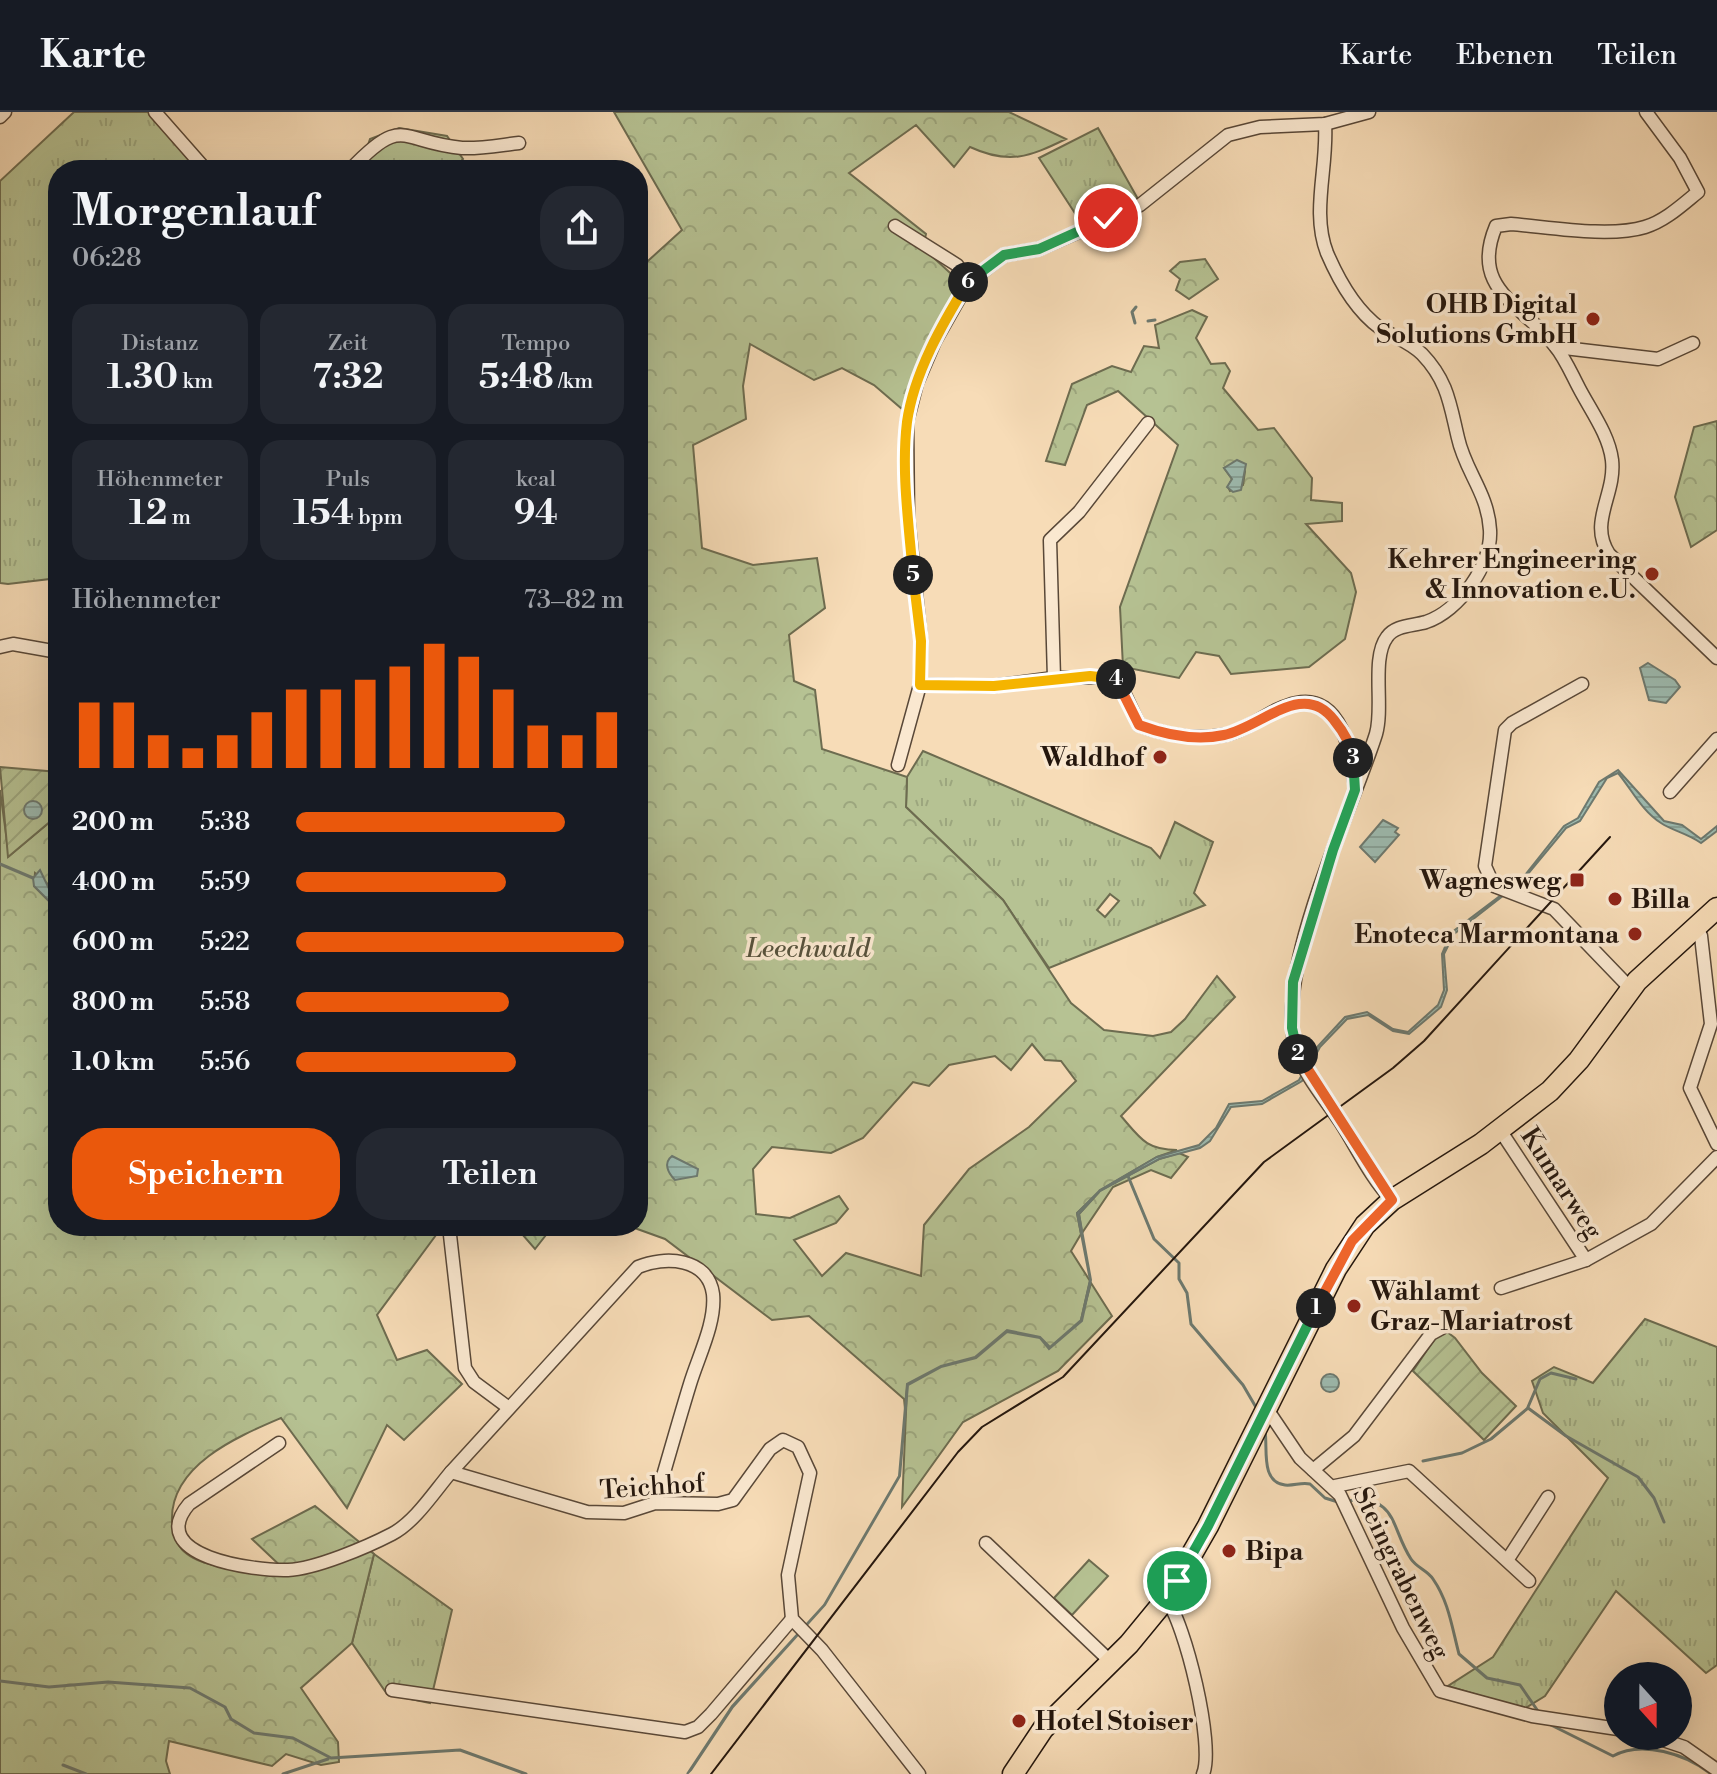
<!DOCTYPE html>
<html lang="de">
<meta charset="utf-8">
<style>
body{margin:0;font-family:"Libre Bodoni",serif;background:#242831;color:#f1f3f6;height:100vh;display:flex;flex-direction:column;font-size:30px;white-space:nowrap}
*{box-sizing:border-box;margin:0}
p{font-size:26px;color:#9ea1a6}
.icon{flex:none;width:44px;height:44px;fill:none;stroke:currentColor;stroke-width:2;stroke-linecap:round;stroke-linejoin:round}
.map{position:relative;flex:1;overflow:hidden}
.details{position:absolute;left:48px;top:48px;width:600px;height:1076px;display:flex;flex-direction:column;background:#171b24;border-radius:32px;box-shadow:0 8px 32px #0002}
.details>*{flex:none}
.needle{width:52px;rotate:159deg}
.controls{position:absolute;left:1604px;top:1550px;display:grid;gap:16px}
.controls a{display:grid;place-items:center;width:88px;height:88px;border-radius:50%;background:#171b24;box-shadow:0 8px 32px #0002;font-size:40px}
.pin{position:absolute;display:grid;place-items:center;width:68px;height:68px;color:#fff;margin:-34px;border:4px solid #fff;border-radius:50%;box-shadow:0 2px 8px #0007}
.km{position:absolute;width:40px;height:40px;margin:-20px;border-radius:50%;background:#222;color:#fff;font-size:22px;line-height:40px;text-align:center}
.round{display:grid;place-items:center;flex:none;width:84px;height:84px;border-radius:32px;background:#242831}
.overview{display:flex;align-items:center;justify-content:space-between;height:136px;padding:0 24px}
h1{font-size:44px;font-weight:800;line-height:60px}
.figures{display:grid;grid-template-columns:repeat(3,1fr);gap:12px;height:136px;padding:8px 24px}
.figures div{display:grid;align-content:center;border-radius:20px;background:#242831;text-align:center}
.figures b{font-size:34px;font-weight:800}
.figures small{font-size:22px;font-weight:400}
.figures p{font-size:22px}
.chart{height:224px;padding:16px 24px}
.chart p{display:flex;justify-content:space-between}
.chart svg{width:100%;height:144px;margin-top:8px;stroke:#ea580c;stroke-width:6}
.primary-button{display:flex;gap:16px;margin-top:auto;padding:16px 24px}
.primary-button a{flex:1;height:92px;border-radius:32px;background:#ea580c;color:#fff;font-size:32px;font-weight:800;line-height:92px;text-align:center}
.primary-button a+a{background:#242831;color:#f1f3f6}
ul{padding:0 24px;list-style:none;font-size:26px}
li{display:grid;grid-template-columns:128px 96px 1fr;align-items:center;height:60px}
li i{height:20px;border-radius:10px;background:#ea580c}
header{display:flex;align-items:center;gap:48px;box-sizing:border-box;height:112px;padding:0 40px;background:#171b24;border-bottom:2px solid #363941}
header strong{font-size:38px}
nav{display:flex;gap:44px;margin-inline-start:auto;font-size:28px}
.map>svg:first-child{display:block}
.grass{fill:url(#grass-tufts);stroke:#6d6c50;stroke-width:2;fill-rule:evenodd}
.forest{fill:url(#forest-crowns);stroke:#6d6c50;stroke-width:2;fill-rule:evenodd}
.garden{fill:url(#garden-furrows);stroke:#6d6c50;stroke-width:2}
.pitch{fill:#b6c293;stroke:#6d6c50;stroke-width:2}
.water{fill:url(#water-rules);stroke:#6d796f;stroke-width:2}
.lines{fill:none;stroke-linecap:round;stroke-linejoin:round}
.stream{stroke:#6d796f;stroke-width:3}
.street-casing{stroke:#594838;stroke-width:15}
.primary-casing{stroke:#24160d;stroke-width:23}
.street{stroke:#fae8d0;stroke-width:12}
.primary{stroke:#f7dcb7;stroke-width:20}
.tram{stroke:#24160d;stroke-width:2}
.split-1-casing{stroke:#fff;stroke-width:16}
.split-2-casing{stroke:#fff;stroke-width:16}
.split-3-casing{stroke:#fff;stroke-width:16}
.split-4-casing{stroke:#fff;stroke-width:16}
.split-5-casing{stroke:#fff;stroke-width:16}
.split-6-casing{stroke:#fff;stroke-width:16}
.split-7-casing{stroke:#fff;stroke-width:16}
.split-1{stroke:#22a559;stroke-width:10}
.split-2{stroke:#f0652b;stroke-width:10}
.split-3{stroke:#22a559;stroke-width:10}
.split-4{stroke:#f0652b;stroke-width:10}
.split-5{stroke:#f5b400;stroke-width:10}
.split-6{stroke:#f5b400;stroke-width:10}
.split-7{stroke:#22a559;stroke-width:10}
.poi-dot{fill:#8f2418;stroke:#fae8d0;stroke-width:3}
.labels{text-anchor:middle;stroke-width:7;stroke-linejoin:round;paint-order:stroke}
.poi-label{font-size:26px;font-weight:bold;fill:#24160d;stroke:#fae8d0;text-anchor:end}
.park-label{font-size:26px;font-style:italic;fill:#57523c;stroke:#fae8d0}
.street-label{font-size:26px;fill:#24160d;stroke:#fae8d0}
</style>
<header>
<strong>Karte</strong>
<nav><a>Karte</a><a>Ebenen</a><a>Teilen</a></nav>
</header>
<div class="map">
<svg width="1717" height="1662" viewBox="0 0 1717 1662">
<defs>
<pattern id="grass-tufts" width="24" height="20" patternUnits="userSpaceOnUse" patternTransform="scale(2)"><rect width="24" height="20" fill="#b6c293"/><path d="M3 7l-1-3M5 7V3M7 7l1-3M15 17l-1-3M17 17v-4M19 17l1-3" fill="none" stroke="#9ca67e"/></pattern>
<pattern id="forest-crowns" width="20" height="18" patternUnits="userSpaceOnUse" patternTransform="scale(2)"><rect width="20" height="18" fill="#b6c293"/><path d="M2 6a3 3 0 1 1 6 0M12 15a3 3 0 1 1 6 0" fill="none" stroke="#9ca67e"/></pattern>
<pattern id="garden-furrows" width="10" height="10" patternUnits="userSpaceOnUse" patternTransform="scale(2)"><rect width="10" height="10" fill="#b6c293"/><path d="M-1 1l2-2M0 10L10 0M9 11l2-2" fill="none" stroke="#9ca67e"/></pattern>
<pattern id="water-rules" width="6" height="5" patternUnits="userSpaceOnUse" patternTransform="scale(2)"><rect width="6" height="5" fill="#9dbbb0"/><path d="M0 2.5h6" fill="none" stroke="#87a096"/></pattern>
</defs>
<rect width="100%" height="100%" fill="#f7dcb7"/>
<filter id="stains"><feTurbulence type="fractalNoise" baseFrequency=".0025" numOctaves="4"/><feColorMatrix values="0 0 0 0 .2 0 0 0 0 .09 0 0 0 0 .02 0 0 0 .5 -.17"/></filter>
<radialGradient id="worn" r=".72"><stop offset=".6" stop-color="#630" stop-opacity="0"/><stop offset="1" stop-color="#630" stop-opacity=".3"/></radialGradient>
<!-- grass -->
<g class="grass">
<polygon points="74,0 148,0 199,58 58,58 58,466 8,472 0,471 0,69"/>
<polygon points="399,16 447,24 463,47 454,58 354,58 363,48 370,27"/>
<polygon points="1098,16 1138,87 1082,112 1039,46"/>
<path d="M923 639 1151 736 1160 746 1175 710 1213 730 1194 781 1205 793 1049 856 1003 788 906 695 907 665ZM1110 782 1119 789 1105 805 1097 798Z"/>
<polygon points="1645,1207 1717,1235 1717,1553 1706,1561 1616,1479 1545,1584 1524,1597 1448,1574 1493,1545 1608,1366 1543,1301 1532,1269 1554,1255 1593,1271"/>
<polygon points="374,1442 452,1498 430,1591 387,1582 352,1531"/>
</g>
<!-- forest -->
<g class="forest">
<path d="M614 0H1009L1066 27C1029 45 1009 53 970 35L954 55 916 13 849 61 926 122 923 136 960 170 926 233 902 297 874 273 842 256 814 268 750 232 743 274 746 307 693 333 702 436 753 453 817 446 825 496 789 523 794 569 815 578 822 637 907 665 906 695 1003 788 1071 891 1104 918 1153 924 1171 920 1185 907 1217 864 1235 885 1121 1004C1140 1026 1146 1038 1177 1038L1157 1045 1099 1079 1159 1047 1179 1041 1188 1045 1171 1066 1151 1058 1113 1075 1082 1121 1079 1102 1099 1080 1077 1101 1081 1122 1071 1139 1090 1169 1081 1208 1091 1171 1112 1204 1058 1259 963 1310 902 1395 907 1276 905 1297 904 1287 809 1204 772 1208 665 1127 629 1114H638V158L682 118ZM1032 932 1045 948 1061 949 1076 969 1029 1015 969 1057 924 1113 921 1164 846 1141 822 1164 794 1128 836 1111 848 1097 839 1084 790 1106 756 1102 753 1057 772 1035 831 1041 863 1026 913 970 929 974 949 953 995 944 1011 958Z"/>
<polygon points="1205,147 1218,167 1189,187 1176,178 1180,167 1170,159 1180,150"/>
<path d="M1192 198 1207 205 1196 226 1211 252 1225 251 1230 259 1223 276 1258 318 1274 316 1312 366 1311 388 1342 391V409L1306 412 1351 461 1356 480 1345 527 1309 555 1231 562 1219 544 1196 540 1179 566 1123 555 1120 495 1178 333 1118 279 1087 293 1065 353 1046 349 1072 272 1112 254 1131 260 1144 234 1159 236 1155 213ZM1231 353 1245 359 1243 373 1230 379 1228 375 1232 367 1224 356Z"/>
<polygon points="1717,309 1717,418 1691,435 1675,385 1694,315"/>
<path d="M0 678 9 744 58 703V1114H439V1119L377 1203 397 1248 427 1238 462 1272 404 1328 387 1313 347 1396 281 1306C239 1324 169 1353 172 1410 173 1421 177 1435 187 1442 209 1459 262 1459 289 1462L252 1427 315 1394 374 1442 352 1531 301 1576 338 1630 339 1650 321 1653 286 1642 272 1654 169 1629 166 1649 170 1662H0ZM35 761 49 773 53 785 49 789 34 774Z"/>
<polygon points="515,1114 553,1114 535,1137"/>
</g>
<!-- garden -->
<g class="garden">
<polygon points="0,655 58,660 58,703 8,745"/>
<polygon points="1442,1216 1455,1226 1482,1261 1516,1294 1484,1328 1413,1259"/>
</g>
<!-- pitch -->
<polygon class="pitch" points="1089,1448 1108,1464 1072,1503 1054,1486"/>
<!-- water -->
<g class="water">
<polygon points="1237,348 1246,352 1241,378 1233,380 1227,375 1232,367 1224,356"/>
<polygon points="1648,551 1675,568 1680,575 1666,591 1649,588 1640,556"/>
<path d="M1618 658 1664 709 1682 713 1701 727 1717 714V719L1701 731C1687 721 1673 719 1661 711 1642 699 1632 678 1618 661L1607 666 1580 709 1566 716 1522 769 1454 822 1444 842 1447 878 1441 895 1409 922 1393 919 1368 903 1347 907 1320 935 1302 969 1262 992 1231 995 1210 1029 1200 1036 1159 1047 1100 1079 1079 1102 1091 1168 1082 1209 1049 1237 1040 1226 1007 1220 976 1246 941 1255 908 1273 900 1364 825 1493 733 1595 691 1658 687 1662 732 1594 824 1493 899 1364 907 1272 941 1254 975 1245 1007 1218 1040 1225 1050 1235 1081 1208 1090 1168 1077 1101 1100 1078 1157 1045 1199 1033 1216 1016 1229 992 1262 989 1299 968 1318 934 1345 905 1367 900 1393 917 1408 920 1438 893 1444 878 1442 842 1451 821 1521 768 1564 714 1578 706 1599 670Z"/>
<circle cx="33" cy="698" r="9"/>
<polygon points="1383,708 1398,716 1395,720 1399,723 1375,750 1360,735"/>
<polygon points="40,758 53,785 49,789 34,774 33,766"/>
<path d="M672 1044 698 1057 697 1064 675 1068C668 1061 663 1051 672 1044Z"/>
<circle cx="1330" cy="1271" r="9"/>
</g>
<g class="lines">
<!-- stream -->
<g class="stream">
<polyline points="1148,209 1155,208"/>
<polyline points="1135,211 1132,200 1136,195"/>
<polyline points="0,752 33,766"/>
<polyline points="1128,1064 1154,1127 1179,1151 1179,1167 1187,1181 1191,1212 1243,1273 1257,1297"/>
<polyline points="1528,1295 1540,1267 1551,1261 1576,1267"/>
<path d="M1265 1319C1268 1336 1260 1370 1285 1373 1294 1374 1301 1370 1310 1372L1325 1386 1338 1390"/>
<polyline points="1423,1349 1462,1341 1491,1327 1528,1296 1566,1324 1638,1365 1654,1386 1664,1410"/>
<path d="M1346 1389C1398 1382 1390 1415 1411 1447 1417 1456 1427 1458 1433 1467 1449 1490 1452 1516 1459 1542L1487 1566 1520 1573 1540 1602"/>
<polyline points="0,1569 49,1575 108,1570 190,1576 225,1595 231,1607 254,1621 293,1626 331,1646 460,1638 526,1662"/>
<path d="M1547 1611 1613 1644C1642 1628 1686 1642 1711 1662"/>
<polyline points="63,1653 86,1662"/>
<polyline points="283,1662 328,1647"/>
</g>
<defs>
<g id="street">
<polyline points="155,0 206,58"/>
<path d="M1646 0 1680 46 1698 80C1682 93 1665 109 1645 115 1609 126 1549 115 1511 112L1496 114C1469 178 1523 192 1555 234 1565 246 1572 263 1579 276 1591 299 1609 323 1612 348 1616 383 1588 410 1609 442L1717 546"/>
<polyline points="0,5 5,0"/>
<path d="M1325 12C1328 55 1311 100 1327 141 1339 169 1355 198 1380 216 1394 225 1410 230 1422 242 1448 269 1450 293 1458 326 1465 359 1488 381 1490 418 1492 453 1459 499 1426 510 1413 514 1395 513 1387 525 1371 546 1384 595 1376 622 1351 701 1273 859 1296 937 1304 963 1326 988 1341 1011 1357 1036 1371 1066 1392 1088"/>
<path d="M350 58C404 1 399 30 462 36 480 37 501 33 519 31"/>
<polyline points="895,114 957,153 968,171"/>
<polyline points="1556,235 1658,247 1693,231"/>
<polyline points="0,535 13,532 58,540"/>
<polyline points="1054,566 1050,428 1079,400 1148,311"/>
<polyline points="1582,572 1512,611 1505,618 1485,754 1494,774 1554,797 1631,877"/>
<path d="M920 573 994 574 1054 566 1113 565 1119 570 1139 613C1165 623 1196 628 1224 623 1250 618 1271 596 1296 591 1342 581 1352 643 1355 675"/>
<polyline points="898,653 920,573 921,529 908,405 907,310 917,271 935,229 968,171 1004,143 1039,137 1140,93 1228,23 1260,15 1325,12 1369,0"/>
<polyline points="1670,680 1717,627"/>
<polyline points="1696,815 1701,824 1711,912 1690,976 1717,1032"/>
<polyline points="1500,1018 1586,1148"/>
<polyline points="454,1114 450,1123 465,1256 474,1270 509,1296"/>
<polyline points="1501,1176 1586,1148 1651,1112 1717,1045"/>
<polyline points="1265,1301 1271,1303 1300,1346 1340,1383 1403,1516 1440,1579 1532,1604 1618,1617"/>
<path d="M279 1331 189 1392C144 1445 255 1459 288 1458 315 1457 367 1435 392 1422 415 1410 434 1380 451 1360"/>
<polyline points="1313,1358 1354,1324 1431,1222 1442,1216"/>
<polyline points="1335,1374 1409,1359 1529,1469"/>
<path d="M655 1391C667 1351 678 1311 690 1272 698 1245 716 1211 713 1182 708 1145 664 1144 638 1155L451 1360 587 1400 624 1401 655 1391 718 1392 733 1388 770 1337 783 1328 798 1335 810 1361 788 1463 792 1507 822 1538 919 1662"/>
<polyline points="986,1431 1111,1550"/>
<polyline points="1508,1447 1548,1385"/>
<path d="M1166 1487C1185 1510 1215 1634 1203 1662"/>
<polyline points="392,1578 685,1620 698,1615 711,1602 792,1507"/>
<polyline points="1651,1624 1684,1635 1717,1658"/>
</g>
<polyline id="primary" points="1013,1662 1043,1617 1129,1532 1166,1487 1208,1414 1336,1157 1365,1113 1392,1088 1481,1032 1550,979 1579,948 1637,869 1717,796"/>
</defs>
<!-- street casing -->
<use href="#street" class="street-casing"/>
<!-- primary casing -->
<use href="#primary" class="primary-casing"/>
<!-- street -->
<use href="#street" class="street"/>
<!-- primary -->
<use href="#primary" class="primary"/>
<!-- tram -->
<polyline class="tram" points="711,1662 958,1340 982,1315 1063,1265 1264,1050 1393,956 1424,929 1610,725"/>
</g>
<g class="lines">
<defs>
<polyline id="split-1" points="1177,1469 1208,1414 1316,1196"/>
<polyline id="split-2" points="1298,942 1392,1088 1352,1129 1316,1196"/>
<polyline id="split-3" points="1298,942 1292,916 1293,870 1333,738 1355,678 1353,646"/>
<path id="split-4" d="M1116 567 1139 613C1166 623 1196 629 1224 623 1262 615 1303 567 1334 608 1343 619 1351 632 1353 646"/>
<polyline id="split-5" points="913,463 921,529 920,573 994,574 1090,564 1116,567"/>
<path id="split-6" d="M913 463C909 413 901 360 907 310 914 261 942 212 968 170"/>
<polyline id="split-7" points="968,170 1004,143 1039,137 1108,106"/>
</defs>
<!-- split-1 casing -->
<use href="#split-1" class="split-1-casing"/>
<!-- split-2 casing -->
<use href="#split-2" class="split-2-casing"/>
<!-- split-3 casing -->
<use href="#split-3" class="split-3-casing"/>
<!-- split-4 casing -->
<use href="#split-4" class="split-4-casing"/>
<!-- split-5 casing -->
<use href="#split-5" class="split-5-casing"/>
<!-- split-6 casing -->
<use href="#split-6" class="split-6-casing"/>
<!-- split-7 casing -->
<use href="#split-7" class="split-7-casing"/>
<!-- split-1 -->
<use href="#split-1" class="split-1"/>
<!-- split-2 -->
<use href="#split-2" class="split-2"/>
<!-- split-3 -->
<use href="#split-3" class="split-3"/>
<!-- split-4 -->
<use href="#split-4" class="split-4"/>
<!-- split-5 -->
<use href="#split-5" class="split-5"/>
<!-- split-6 -->
<use href="#split-6" class="split-6"/>
<!-- split-7 -->
<use href="#split-7" class="split-7"/>
</g>
<!-- markers -->
<g class="poi-dot">
<circle cx="1593" cy="207" r="8"/>
<circle cx="1652" cy="462" r="8"/>
<circle cx="1160" cy="645" r="8"/>
<rect x="1569" y="760" width="16" height="16" rx="4"/>
<circle cx="1615" cy="787" r="8"/>
<circle cx="1635" cy="822" r="8"/>
<circle cx="1354" cy="1194" r="8"/>
<circle cx="1229" cy="1439" r="8"/>
<circle cx="1019" cy="1609" r="8"/>
</g>
<g class="labels">
<!-- poi labels -->
<g class="poi-label">
<text x="1577" y="201">OHB Digital<tspan x="1577" dy="30">Solutions GmbH</tspan></text>
<text x="1636" y="456">Kehrer Engineering<tspan x="1636" dy="30">&amp; Innovation e.U.</tspan></text>
<text x="1144" y="654">Waldhof</text>
<text x="1561" y="777">Wagnesweg</text>
<text x="1631" y="796" text-anchor="start">Billa</text>
<text x="1619" y="831">Enoteca Marmontana</text>
<text x="1370" y="1188" text-anchor="start">Wählamt<tspan x="1370" dy="30">Graz-Mariatrost</tspan></text>
<text x="1245" y="1448" text-anchor="start">Bipa</text>
<text x="1035" y="1618" text-anchor="start">Hotel Stoiser</text>
</g>
<!-- park labels -->
<g class="park-label">
<text x="808" y="845">Leechwald</text>
</g>
<!-- street labels -->
<g class="street-label">
<text transform="translate(1562 1071) rotate(57)" y="9">Kumarweg</text>
<text transform="translate(652 1374) rotate(-4)" y="9">Teichhof</text>
<text transform="translate(1402 1461) rotate(64)" y="9">Steingrabenweg</text>
</g>
</g>
<rect width="100%" height="100%" filter="url(#stains)"/>
<rect width="100%" height="100%" fill="url(#worn)"/>
</svg>
<div class="controls">
<a><svg class="needle" viewBox="-14 -14 28 28"><path d="M0-13l5 13h-10z" fill="#e53935"/><path d="M0 13l5-13h-10z" fill="#9ea1a6"/></svg></a>
</div>
<div class="pin" style="left:1177px;top:1469px;background:#1e9e55"><svg class="icon" aria-label="arrive" viewBox="0 0 24 24"><path d="M6 21V4h12l-3 4 3 4H6"/></svg></div>
<div class="pin" style="left:1108px;top:106px;background:#d93025"><svg class="icon" aria-label="check" viewBox="0 0 24 24"><path d="M5 12l5 5 9-10"/></svg></div>
<b class="km" style="left:1316px;top:1196px">1</b>
<b class="km" style="left:1298px;top:942px">2</b>
<b class="km" style="left:1353px;top:646px">3</b>
<b class="km" style="left:1116px;top:567px">4</b>
<b class="km" style="left:913px;top:463px">5</b>
<b class="km" style="left:968px;top:170px">6</b>
<section class="details">
<div class="overview"><div><h1>Morgenlauf</h1><p>06:28</p></div><a class="round"><svg class="icon" aria-label="share" viewBox="0 0 24 24"><path d="M12 15V3M7 8l5-5 5 5M5 13v7h14v-7"/></svg></a></div>
<div class="figures">
<div><p>Distanz</p><b>1.30<small> km</small></b></div>
<div><p>Zeit</p><b>7:32</b></div>
<div><p>Tempo</p><b>5:48<small> /km</small></b></div>
</div>
<div class="figures">
<div><p>Höhenmeter</p><b>12<small> m</small></b></div>
<div><p>Puls</p><b>154<small> bpm</small></b></div>
<div><p>kcal</p><b>94</b></div>
</div>
<div class="chart"><p><span>Höhenmeter</span>73–82 m</p>
<svg viewBox="0 0 160 44" preserveAspectRatio="none"><path d="M5 44V24M15 44V24M25 44V34M35 44V38M45 44V34M55 44V27M65 44V20M75 44V20M85 44V17M95 44V13M105 44V6M115 44V10M125 44V20M135 44V31M145 44V34M155 44V27"/></svg>
</div>
<ul>
<li><b>200 m</b>5:38<i style="width:82%"></i></li>
<li><b>400 m</b>5:59<i style="width:64%"></i></li>
<li><b>600 m</b>5:22<i style="width:100%"></i></li>
<li><b>800 m</b>5:58<i style="width:65%"></i></li>
<li><b>1.0 km</b>5:56<i style="width:67%"></i></li>
</ul>
<div class="primary-button"><a>Speichern</a><a>Teilen</a></div>
</section>
</div>
